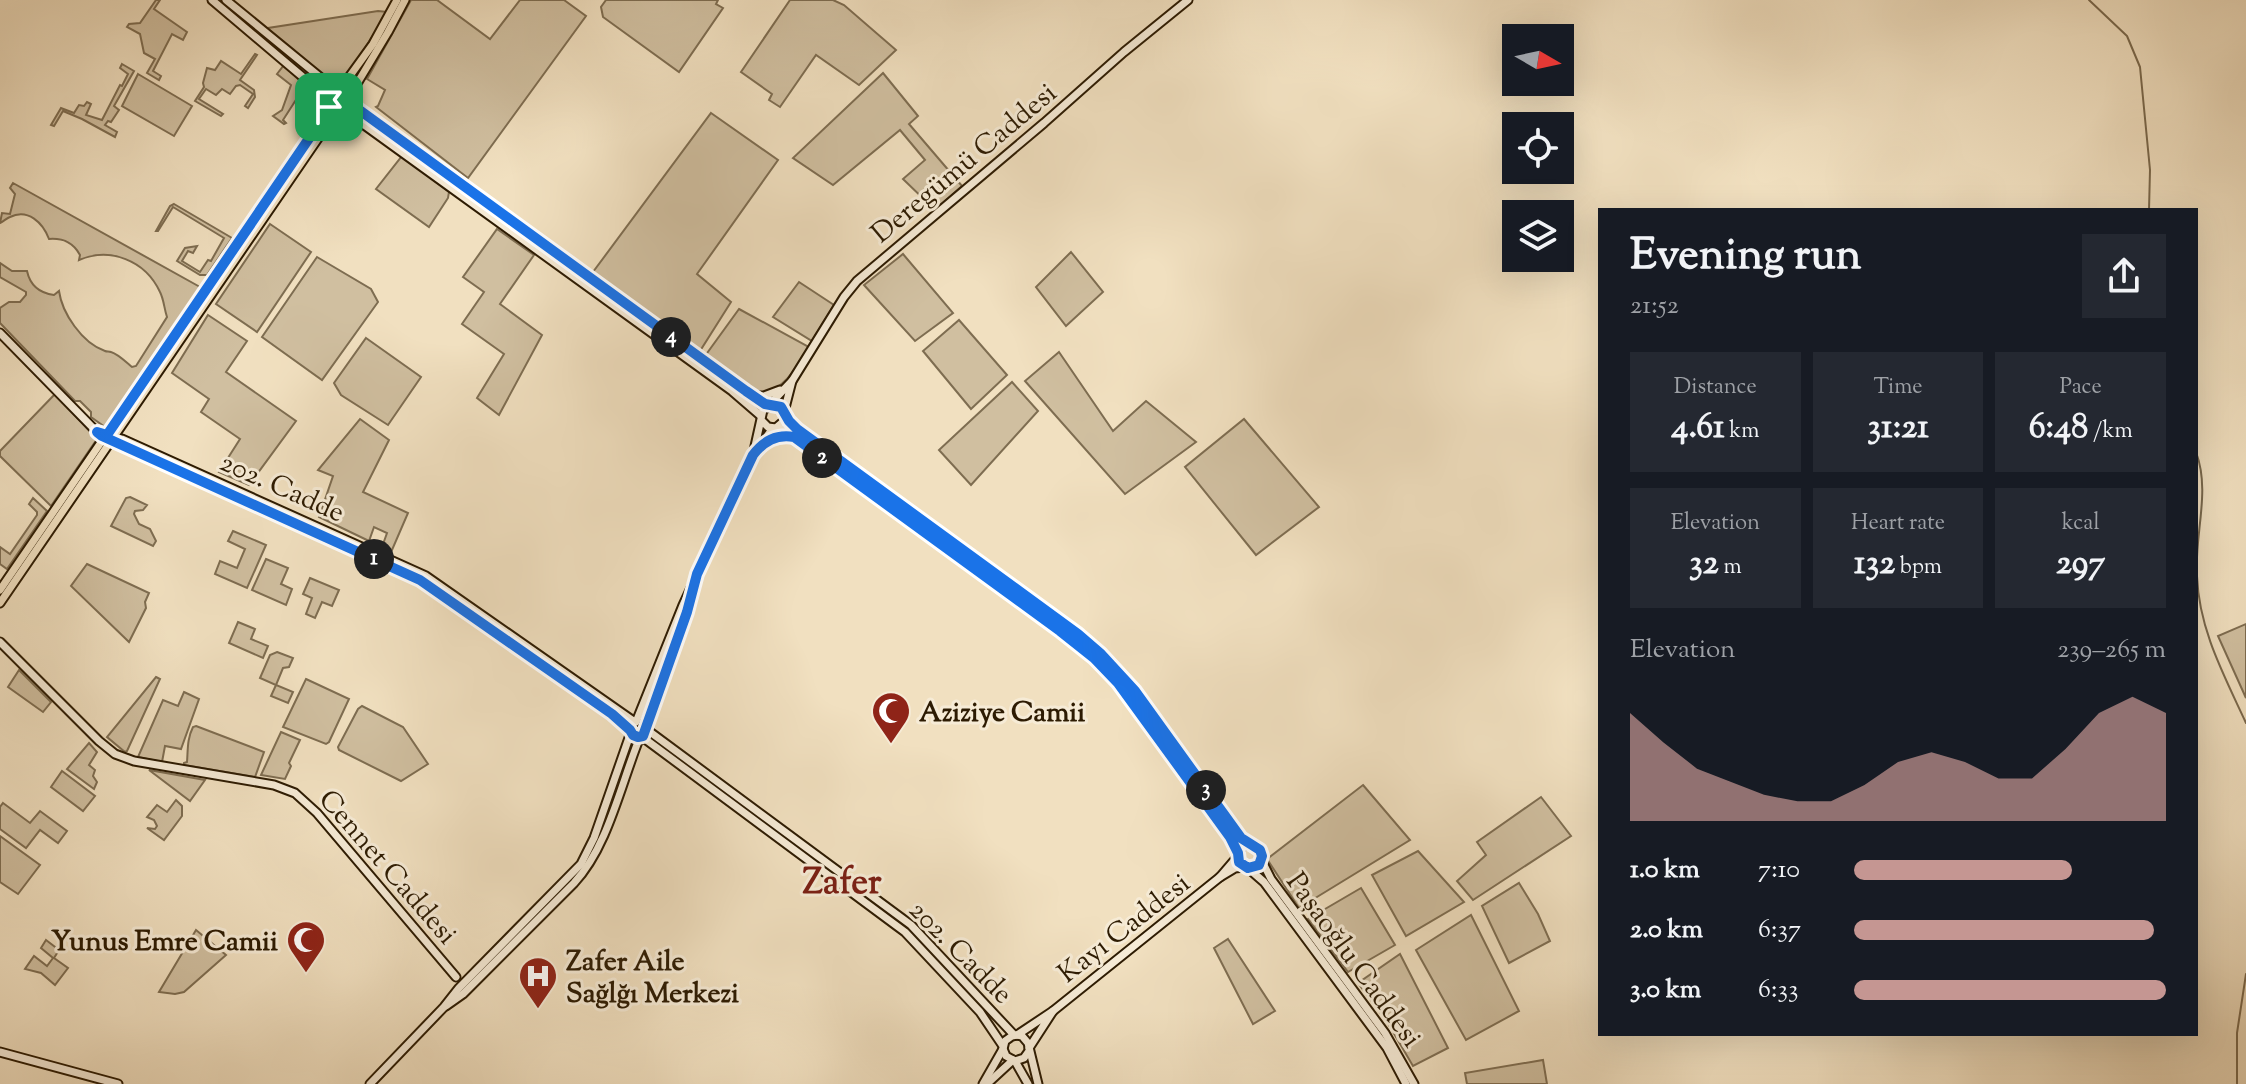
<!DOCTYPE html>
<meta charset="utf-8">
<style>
body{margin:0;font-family:"Sorts Mill Goudy",serif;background:#242831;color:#f1f3f6;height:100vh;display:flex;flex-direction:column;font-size:30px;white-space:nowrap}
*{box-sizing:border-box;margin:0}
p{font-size:26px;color:#9ea1a6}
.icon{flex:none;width:44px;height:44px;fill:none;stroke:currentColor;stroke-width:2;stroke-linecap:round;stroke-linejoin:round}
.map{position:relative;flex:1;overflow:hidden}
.side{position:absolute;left:1598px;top:208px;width:600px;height:828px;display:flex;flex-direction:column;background:#171b24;border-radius:0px;box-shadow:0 8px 32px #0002}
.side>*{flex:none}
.needle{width:52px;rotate:99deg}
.fabs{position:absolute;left:1502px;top:24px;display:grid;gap:16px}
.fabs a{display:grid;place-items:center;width:72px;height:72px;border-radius:0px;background:#171b24;box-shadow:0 8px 32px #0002;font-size:40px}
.pin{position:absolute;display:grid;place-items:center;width:68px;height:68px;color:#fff;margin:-34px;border-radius:16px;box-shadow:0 4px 12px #0006}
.km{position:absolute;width:40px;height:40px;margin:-20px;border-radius:50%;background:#222;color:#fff;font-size:22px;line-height:40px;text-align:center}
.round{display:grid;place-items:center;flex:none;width:84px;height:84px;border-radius:0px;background:#242831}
.overview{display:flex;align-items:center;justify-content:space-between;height:136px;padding:0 32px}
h1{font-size:44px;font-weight:700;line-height:60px}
.stats{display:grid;grid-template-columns:repeat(3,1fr);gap:12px;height:136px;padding:8px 32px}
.stats div{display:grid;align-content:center;border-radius:0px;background:#242831;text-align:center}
.stats b{font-size:34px;font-weight:700}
.stats small{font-size:22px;font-weight:400}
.stats p{font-size:22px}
.chart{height:224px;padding:16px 32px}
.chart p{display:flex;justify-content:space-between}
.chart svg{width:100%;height:144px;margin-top:8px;fill:#c59692;opacity:.7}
ul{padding:0 32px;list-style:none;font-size:26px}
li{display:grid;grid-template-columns:128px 96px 1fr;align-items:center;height:60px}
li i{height:20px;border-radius:10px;background:#c59692}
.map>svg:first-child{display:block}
.green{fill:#d0bfa0;stroke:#7e6d51;stroke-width:2}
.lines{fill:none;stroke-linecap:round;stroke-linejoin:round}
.stream{stroke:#7a694d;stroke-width:2}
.secondary-casing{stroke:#2d1b02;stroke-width:11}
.primary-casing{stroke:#2d1b02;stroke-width:11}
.secondary{stroke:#f6ebd6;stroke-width:7}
.primary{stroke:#f1e0c0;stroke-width:7}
.route-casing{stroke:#fff;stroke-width:16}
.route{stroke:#1a73e8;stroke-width:10}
.labels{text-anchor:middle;stroke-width:6;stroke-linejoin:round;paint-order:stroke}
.street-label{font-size:28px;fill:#2d1b02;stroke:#f6ebd6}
.poi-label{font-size:28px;font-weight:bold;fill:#2d1b02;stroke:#f6ebd6;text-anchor:start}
.district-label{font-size:36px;font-weight:bold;fill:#7a1f14;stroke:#f6ebd6}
</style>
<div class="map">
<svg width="2246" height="1084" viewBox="0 0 2246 1084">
<rect width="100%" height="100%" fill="#f1e0c0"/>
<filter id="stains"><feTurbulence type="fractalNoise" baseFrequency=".0025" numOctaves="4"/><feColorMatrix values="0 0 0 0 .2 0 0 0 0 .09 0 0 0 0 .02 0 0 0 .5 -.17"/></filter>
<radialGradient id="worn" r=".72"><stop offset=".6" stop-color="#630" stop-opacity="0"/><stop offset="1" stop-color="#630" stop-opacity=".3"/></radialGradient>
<!-- green -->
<g class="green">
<polygon points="156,0 160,0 154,9 187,32 183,40 172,34 153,71 161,76 159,80 147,73 155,59 144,53 140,34 127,27 129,24 140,23"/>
<polygon points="411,0 437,0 490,39 520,0 564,0 586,16 468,178 376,107 378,106 385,90 367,79"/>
<polygon points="606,0 718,0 716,4 723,8 679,72 603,17 601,7"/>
<polygon points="790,0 833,0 844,5 896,50 859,85 816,55 780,107 769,100 772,94 741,72"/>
<polygon points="378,11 388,12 345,79 337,82 329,80 266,30 268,28"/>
<polygon points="255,54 257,55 240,80 254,90 255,97 248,108 245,106 253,94 240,85 236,86 230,94 222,89 216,95 206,89 199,99 223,114 221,116 195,101 204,87 203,83 207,68 215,70 221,61 241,74"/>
<polygon points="122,64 134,71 114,106 119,110 111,122 108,121 105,125 117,132 115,137 82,119 63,111 54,126 51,125 61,108 74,113 79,105 84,106 87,102 91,104 86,115 102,120 120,85 122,86 128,74 120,68"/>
<path d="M284 65 319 95C323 99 323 102 321 108L301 92 283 120 286 123 284 124 273 116 282 110 291 85 277 74Z"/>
<polygon points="883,73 918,116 909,124 962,186 935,210 903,179 925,160 900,130 833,185 793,158"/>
<polygon points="138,74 192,106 174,136 122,106"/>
<polygon points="711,113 778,160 697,274 731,302 700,351 593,272"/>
<polygon points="402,156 449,192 448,198 429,227 376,189"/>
<path d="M13 183 200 287 105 427 91 417V412L80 401H75L0 323V308L9 302H20L26 295V292L0 277V263L12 271H27C30 285 39 293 54 295L59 291C62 313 82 343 105 351 107 352 109 351 111 352 118 354 126 362 132 367L136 366 167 317C164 308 164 300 160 292 145 260 110 247 79 260L80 255C73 242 63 238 49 239 43 223 28 208 10 217 7 218 4 221 0 223L2 213 10 214 15 194 10 188Z"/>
<polygon points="174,204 232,238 207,275 200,275 177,261 185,248 197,246 193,253 188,251 182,261 200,272 208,260 211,261 224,238 173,207 158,231 156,231 170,206"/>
<polygon points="270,224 311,252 257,332 216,304"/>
<polygon points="497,229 534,255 500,304 542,335 499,415 477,398 504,354 462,324 484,292 463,277"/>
<polygon points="1071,252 1103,292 1066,326 1036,287"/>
<polygon points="903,254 953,313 915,341 864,285"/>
<polygon points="317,257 371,289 378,302 322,380 262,337"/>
<polygon points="799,282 834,305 812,341 773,317"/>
<path d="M739 309 809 347C796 368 785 389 760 395L705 356Z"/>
<polygon points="208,315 247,341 226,372 296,421 249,485 219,472 240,439 201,412 209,399 172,373"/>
<polygon points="959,320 1007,375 971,409 923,351"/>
<polygon points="366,338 421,377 388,425 341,395 334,383"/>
<polygon points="1059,352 1113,431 1146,401 1196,442 1125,494 1025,381"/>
<polygon points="1012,382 1038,411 971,485 939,450"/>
<polygon points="55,394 97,439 51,506 0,456 0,451"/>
<polygon points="360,419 389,440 363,492 408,513 392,550 382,547 387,533 374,527 369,541 319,517 333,476 318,470"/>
<polygon points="1244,419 1319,507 1256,555 1185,467"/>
<polygon points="130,497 147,505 143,510 135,511 134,514 139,524 150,529 156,541 153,546 111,526 126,498"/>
<polygon points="33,498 47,511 7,569 0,564 0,547 10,554 37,515 37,512 29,504"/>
<polygon points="233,531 266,545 247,588 215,574 220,561 237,568 245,549 228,541"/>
<polygon points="266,559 288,568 281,584 292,589 286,605 252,590"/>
<polygon points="87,564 149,593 145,602 146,608 129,642 71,586"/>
<polygon points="310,578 339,590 332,606 322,602 315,618 306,614 312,598 303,594"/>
<polygon points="238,622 255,629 251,639 268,646 263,658 229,643"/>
<polygon points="2246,624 2246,698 2218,636"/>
<polygon points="277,652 293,658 289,667 283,668 276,685 293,692 288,703 271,696 276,685 260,678 270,655"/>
<polygon points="19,670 51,702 43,712 8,687"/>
<polygon points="156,677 160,679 127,751 125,752 107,737"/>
<polygon points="306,679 349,699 329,742 326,744 283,727"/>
<polygon points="184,692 199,699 181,749 165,746 162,762 138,757 163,700 178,706"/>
<polygon points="362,706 403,727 428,764 401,781 339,750 338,747 358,709"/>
<path d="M196 726 264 752 255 777 184 765V763L187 762C188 749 187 739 193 727Z"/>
<polygon points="281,732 300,740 289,763 291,766 285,779 261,775"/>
<polygon points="89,743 97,752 89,765 95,770 93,776 97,782 94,789 67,769"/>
<polygon points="149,770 205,780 190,801"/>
<polygon points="62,771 95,796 83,811 51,787"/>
<polygon points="1363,785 1410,840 1299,908 1267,859"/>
<polygon points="1541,797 1571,836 1473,900 1457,881 1486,855 1477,842"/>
<polygon points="176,800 182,806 182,816 164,840 147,828 155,829 157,826 154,820 147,817 157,805 167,812"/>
<polygon points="3,803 30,823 40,811 67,831 58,843 40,830 26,848 0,829 0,807"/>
<polygon points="0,836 40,865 18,894 0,882"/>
<polygon points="1418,851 1464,902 1406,936 1372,875"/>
<polygon points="1519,883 1538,914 1550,941 1509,963 1482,906"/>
<polygon points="1361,888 1395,945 1348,972 1308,919"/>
<polygon points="1471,915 1519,1011 1466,1040 1416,950"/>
<polygon points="196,930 226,955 184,992 175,994 159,992"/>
<polygon points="1228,939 1275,1011 1253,1024 1214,948"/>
<polygon points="46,940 59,950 54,958 68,968 55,985 41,973 25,969 34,956 47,966 53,958 41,948"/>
<polygon points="1400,954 1448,1048 1413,1066 1386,1020 1358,983"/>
<polygon points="1543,1060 1547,1084 1467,1084 1465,1073"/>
</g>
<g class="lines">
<!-- stream -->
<g class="stream">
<polyline points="2089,0 2127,36 2140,67 2150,170 2149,210"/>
<path d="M2196 452C2211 492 2194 535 2197 576 2199 630 2224 675 2246 723"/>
<polyline points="2237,1084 2237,1033 2246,974"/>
</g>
<defs>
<g id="secondary">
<polyline points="212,0 330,100"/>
<polyline points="226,0 337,91"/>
<polyline points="349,100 358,109 738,386 768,405"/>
<polyline points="342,109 732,391 761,416"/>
<polyline points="0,333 97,432"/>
<polyline points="792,381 844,297 857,281 1044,123 1124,52 1188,0"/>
<polyline points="754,396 764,396 780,390"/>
<polyline points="770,404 792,381 784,412"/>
<path d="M785 415 797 429 1068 626C1139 680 1185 762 1236 832L1249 844"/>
<path d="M761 420 768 427 776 428 784 421C786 412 782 405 773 404L763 410 753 455 773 428"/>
<polyline points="778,427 792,436 1060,631 1094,658 1118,683 1230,837 1238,853"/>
<polyline points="764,443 777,437 790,436"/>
<polyline points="0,642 99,741 115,754 134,761 274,785 295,793 317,813 456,977"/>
<polyline points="636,722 683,605 753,455"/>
<polyline points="645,727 694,588"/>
<polyline points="646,729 911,925 1014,1035"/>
<polyline points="630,730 612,714 420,580 108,439 97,432 122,439 426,576 635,722"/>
<polyline points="641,736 905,932 980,1012 1003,1046"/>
<circle cx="1250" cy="856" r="12"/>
<polyline points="1238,856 1220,877 1235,868 1244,867"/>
<polyline points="1261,859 1271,879 1385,1033 1414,1084"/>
<polyline points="1248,868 1264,882 1387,1048 1406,1084"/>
<path d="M446 1006 463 994 574 883C608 847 621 783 640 737"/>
<polyline points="1053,1011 1220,877"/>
<polyline points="1017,1035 1053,1011 1029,1048"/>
<polyline points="1003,1049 1006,1056 1015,1061 1024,1058 1029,1051"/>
<polyline points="0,1052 118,1084"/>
<polyline points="1015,1061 1028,1084"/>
<polyline points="988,1083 1013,1060"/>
<polyline points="370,1084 444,1007 459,988 581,864 594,838 631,732"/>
<polyline points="983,1084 1003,1049 1005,1041 1012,1036 1017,1035 1022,1036 1028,1043 1038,1084"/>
</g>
<g id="primary">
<circle cx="340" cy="100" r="9"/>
<polyline points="339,91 373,44 397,0"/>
<polyline points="349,97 388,32 405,0"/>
<polyline points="0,590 325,115 331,102"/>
<polyline points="0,603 332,118 341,109"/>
</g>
</defs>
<!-- secondary casing -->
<use href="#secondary" class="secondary-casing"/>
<!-- primary casing -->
<use href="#primary" class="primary-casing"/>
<!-- secondary -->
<use href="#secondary" class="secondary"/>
<!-- primary -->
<use href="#primary" class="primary"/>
</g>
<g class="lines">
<defs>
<path id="route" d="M349 100 358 109 746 391 765 404 781 407 789 421 797 429 1078 634 1100 653 1135 691 1241 838 1260 850 1262 856 1259 865 1248 868 1239 862 1238 853 1230 837 1118 683 1094 658 1060 631 794 437C776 434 764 441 753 455L697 574 687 612 643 736 638 737 633 735 630 730 612 714 420 580 102 436 97 432 107 435 325 115 331 102 333 107 341 109 347 106Z"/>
</defs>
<!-- route casing -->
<use href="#route" class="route-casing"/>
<!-- route -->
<use href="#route" class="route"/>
</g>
<!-- icons -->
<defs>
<symbol id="mosque-pin" viewBox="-11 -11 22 30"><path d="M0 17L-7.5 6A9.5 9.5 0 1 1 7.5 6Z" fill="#8f2418" stroke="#f6ebd6"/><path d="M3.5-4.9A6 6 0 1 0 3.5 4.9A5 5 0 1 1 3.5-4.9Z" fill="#fff"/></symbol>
<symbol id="hospital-pin" viewBox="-11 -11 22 30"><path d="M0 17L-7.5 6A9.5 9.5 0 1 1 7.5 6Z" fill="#8f2418" stroke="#f6ebd6"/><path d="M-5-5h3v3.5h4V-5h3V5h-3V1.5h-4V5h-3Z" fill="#fff"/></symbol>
</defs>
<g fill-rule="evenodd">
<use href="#mosque-pin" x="869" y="689" width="44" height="60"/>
<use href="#mosque-pin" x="284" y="918" width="44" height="60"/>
<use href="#hospital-pin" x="516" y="954" width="44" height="60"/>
</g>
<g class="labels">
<!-- street labels -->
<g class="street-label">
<text transform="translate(963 162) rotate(-40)" y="10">Deregümü Caddesi</text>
<text transform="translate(283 486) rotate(24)" y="10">202. Cadde</text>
<text transform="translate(389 866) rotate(49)" y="10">Cennet Caddesi</text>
<text transform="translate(1123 927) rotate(-38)" y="10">Kayı Caddesi</text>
<text transform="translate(962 951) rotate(45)" y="10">202. Cadde</text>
<text transform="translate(1355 959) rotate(54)" y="10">Paşaoğlu Caddesi</text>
</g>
<!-- poi labels -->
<g class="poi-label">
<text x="919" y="721">Aziziye Camii</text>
<text x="278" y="950" text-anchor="end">Yunus Emre Camii</text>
<text x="566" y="970">Zafer Aile<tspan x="566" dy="32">Sağlğı Merkezi</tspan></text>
</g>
<!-- district labels -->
<g class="district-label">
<text x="842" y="893">Zafer</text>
</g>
</g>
<rect width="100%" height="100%" filter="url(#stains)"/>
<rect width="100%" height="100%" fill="url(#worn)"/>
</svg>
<div class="fabs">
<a><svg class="needle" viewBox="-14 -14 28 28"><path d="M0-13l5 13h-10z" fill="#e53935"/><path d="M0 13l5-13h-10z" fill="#9ea1a6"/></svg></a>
<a><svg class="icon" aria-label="locate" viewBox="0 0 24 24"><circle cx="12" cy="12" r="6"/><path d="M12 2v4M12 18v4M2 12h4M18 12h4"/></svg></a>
<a><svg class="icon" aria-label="layers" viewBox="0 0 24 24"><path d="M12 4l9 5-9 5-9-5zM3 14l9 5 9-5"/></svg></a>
</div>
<div class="pin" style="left:329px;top:107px;background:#1e9e55"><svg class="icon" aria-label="arrive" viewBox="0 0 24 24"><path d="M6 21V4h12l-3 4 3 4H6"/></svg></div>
<b class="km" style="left:374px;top:559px">1</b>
<b class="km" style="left:822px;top:458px">2</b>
<b class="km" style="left:1206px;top:790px">3</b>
<b class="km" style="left:671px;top:337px">4</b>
<section class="side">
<div class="overview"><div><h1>Evening run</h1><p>21:52</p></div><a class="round"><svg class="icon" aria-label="share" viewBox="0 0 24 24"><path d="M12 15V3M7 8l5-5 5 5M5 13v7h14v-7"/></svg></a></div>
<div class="stats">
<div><p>Distance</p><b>4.61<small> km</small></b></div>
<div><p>Time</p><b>31:21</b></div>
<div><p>Pace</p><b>6:48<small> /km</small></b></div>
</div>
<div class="stats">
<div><p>Elevation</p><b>32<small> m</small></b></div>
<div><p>Heart rate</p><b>132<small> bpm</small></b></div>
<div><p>kcal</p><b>297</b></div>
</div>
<div class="chart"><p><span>Elevation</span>239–265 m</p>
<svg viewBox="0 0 160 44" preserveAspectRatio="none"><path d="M0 44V11L10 20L20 28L30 32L40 36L50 38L60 38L70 33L80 26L90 23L100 26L110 31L120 31L130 22L140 11L150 6L160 11V44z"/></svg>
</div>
<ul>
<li><b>1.0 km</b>7:10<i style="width:70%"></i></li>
<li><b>2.0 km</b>6:37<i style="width:96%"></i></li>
<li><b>3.0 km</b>6:33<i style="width:100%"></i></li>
</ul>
</section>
</div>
